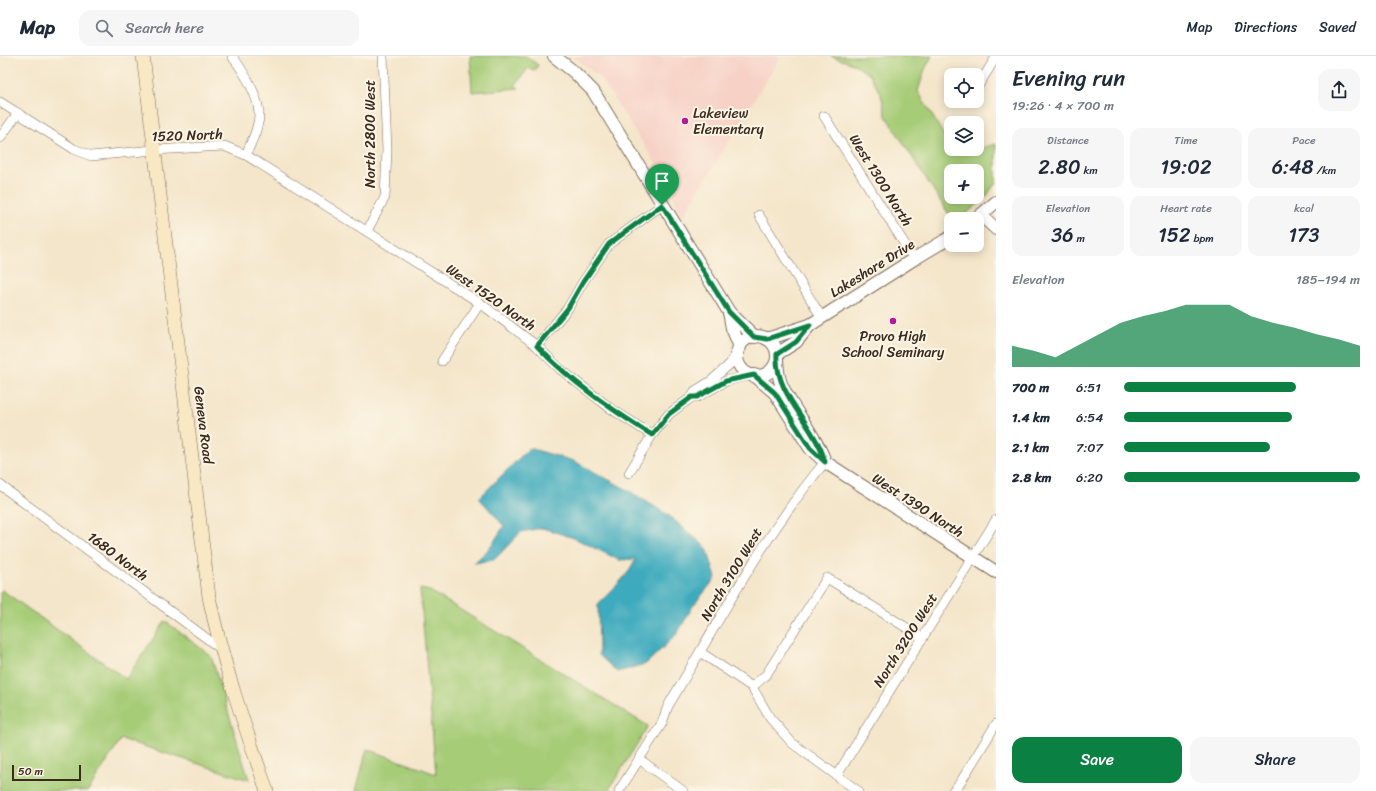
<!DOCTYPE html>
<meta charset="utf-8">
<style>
body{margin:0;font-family:Sriracha,sans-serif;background:#f6f6f7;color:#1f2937;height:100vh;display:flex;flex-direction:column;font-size:15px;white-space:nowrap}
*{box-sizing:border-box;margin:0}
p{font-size:13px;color:#747a83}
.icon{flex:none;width:22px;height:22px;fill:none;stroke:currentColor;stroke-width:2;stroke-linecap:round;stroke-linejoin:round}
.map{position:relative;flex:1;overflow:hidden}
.panel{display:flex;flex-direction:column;background:#fff;width:380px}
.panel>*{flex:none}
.controls{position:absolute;left:944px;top:12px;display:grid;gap:8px}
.controls a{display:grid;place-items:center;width:40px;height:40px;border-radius:8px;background:#fff;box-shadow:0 2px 10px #0003;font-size:20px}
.scale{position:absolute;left:12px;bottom:10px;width:69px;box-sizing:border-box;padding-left:4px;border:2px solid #3b2a1e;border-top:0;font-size:11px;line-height:14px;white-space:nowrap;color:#3b2a1e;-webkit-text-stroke:3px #fcf5e5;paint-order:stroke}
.pin{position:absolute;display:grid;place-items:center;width:34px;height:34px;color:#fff;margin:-41px -17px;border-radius:50% 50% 50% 0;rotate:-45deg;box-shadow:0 0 4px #0007}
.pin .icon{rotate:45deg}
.round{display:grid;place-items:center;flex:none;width:42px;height:42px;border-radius:12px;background:#f6f6f7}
.headline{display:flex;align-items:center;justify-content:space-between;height:68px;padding:0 16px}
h1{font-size:22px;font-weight:600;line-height:30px}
.figures{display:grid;grid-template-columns:repeat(3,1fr);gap:6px;height:68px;padding:4px 16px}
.figures div{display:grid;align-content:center;border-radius:10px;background:#f6f6f7;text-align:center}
.figures b{font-size:20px;font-weight:600}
.figures small{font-size:11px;font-weight:400}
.figures p{font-size:11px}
.chart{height:112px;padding:8px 16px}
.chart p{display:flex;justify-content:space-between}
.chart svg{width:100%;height:72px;margin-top:4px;fill:#0b8043;opacity:.7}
.primary-button{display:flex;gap:8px;margin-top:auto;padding:8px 16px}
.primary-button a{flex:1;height:46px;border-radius:12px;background:#0b8043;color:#fff;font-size:16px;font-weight:600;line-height:46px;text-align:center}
.primary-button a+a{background:#f6f6f7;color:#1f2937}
ul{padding:0 16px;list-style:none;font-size:13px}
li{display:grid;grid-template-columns:64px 48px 1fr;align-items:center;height:30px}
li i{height:10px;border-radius:5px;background:#0b8043}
header{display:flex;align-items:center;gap:24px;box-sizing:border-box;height:56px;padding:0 20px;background:#fff;border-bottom:1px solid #e0e1e3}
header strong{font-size:19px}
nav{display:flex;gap:22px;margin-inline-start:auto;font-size:14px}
.search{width:280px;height:36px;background:#f6f6f7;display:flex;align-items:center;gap:10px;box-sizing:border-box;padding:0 14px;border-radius:12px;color:#747a83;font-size:15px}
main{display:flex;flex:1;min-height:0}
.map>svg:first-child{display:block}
.built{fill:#f7d1c6}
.green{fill:#a6cc77;stroke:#707b4a;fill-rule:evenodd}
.water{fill:#3eaabd;stroke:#3c6a6e}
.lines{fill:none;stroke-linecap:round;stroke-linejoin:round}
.minor-casing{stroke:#7c6c5b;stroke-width:10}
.tertiary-casing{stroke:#7c6c5b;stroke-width:14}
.secondary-casing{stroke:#7c6c5b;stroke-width:14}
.minor{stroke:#fff;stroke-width:9}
.tertiary{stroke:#fff;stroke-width:12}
.secondary{stroke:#f8e8c3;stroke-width:13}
.route-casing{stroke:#fff;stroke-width:8}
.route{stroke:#0b8043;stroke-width:5}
.poi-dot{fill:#b5179e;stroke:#fcf5e5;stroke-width:1.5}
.labels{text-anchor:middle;stroke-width:4;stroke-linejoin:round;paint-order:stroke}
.poi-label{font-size:14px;fill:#3b2a1e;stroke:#fcf5e5;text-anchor:start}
.street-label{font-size:14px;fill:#3b2a1e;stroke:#fcf5e5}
</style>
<header>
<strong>Map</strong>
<div class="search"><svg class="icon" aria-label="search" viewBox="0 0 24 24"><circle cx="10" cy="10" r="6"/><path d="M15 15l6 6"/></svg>Search here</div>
<nav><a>Map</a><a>Directions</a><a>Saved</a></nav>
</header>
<main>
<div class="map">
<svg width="996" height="735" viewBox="0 0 996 735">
<rect width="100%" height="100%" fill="#fcf5e5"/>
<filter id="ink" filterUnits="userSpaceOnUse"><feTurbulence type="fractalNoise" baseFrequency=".025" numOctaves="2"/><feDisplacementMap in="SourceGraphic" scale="8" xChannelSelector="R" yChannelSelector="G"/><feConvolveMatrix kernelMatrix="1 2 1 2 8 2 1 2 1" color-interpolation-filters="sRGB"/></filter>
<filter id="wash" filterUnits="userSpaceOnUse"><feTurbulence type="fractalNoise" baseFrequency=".012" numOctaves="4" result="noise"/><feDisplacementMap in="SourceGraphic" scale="16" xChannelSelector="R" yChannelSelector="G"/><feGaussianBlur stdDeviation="0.9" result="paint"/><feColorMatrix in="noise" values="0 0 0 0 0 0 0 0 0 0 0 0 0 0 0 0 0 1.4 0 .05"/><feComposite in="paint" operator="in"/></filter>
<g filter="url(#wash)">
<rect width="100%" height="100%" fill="#f4e6cb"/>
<!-- built -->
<polygon class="built" points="573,0 781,0 683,160 655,106 601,23"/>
<!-- green -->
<g class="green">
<polygon points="470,0 526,0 538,9 535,14 528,12 515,30 519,32 472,36"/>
<path d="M831 0H932L925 13 918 35 947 85 951 86V93H977L996 88V126L986 141 960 163H952L886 60 881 39 870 19 856 9ZM951 115H977V141H951Z"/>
<polygon points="420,533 430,535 648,670 608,735 356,735 367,693 436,718"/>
<polygon points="2,534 126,623 165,565 211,600 249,724 121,683 88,735 4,735 0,733 0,537"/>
</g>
<!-- water -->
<path class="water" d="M529 392 574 405 628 434 668 459 707 492 716 522 693 550 677 578 646 608 617 616 599 599 598 548C609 536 632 517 635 503L619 504 574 482 542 472 521 476 494 504 474 507 489 493 504 470 479 442Z"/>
</g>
<g filter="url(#ink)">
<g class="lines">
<defs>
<g id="minor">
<path d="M232 0C244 16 257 36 259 56 260 70 251 86 246 99"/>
<polyline points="977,32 996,1"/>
<polyline points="0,46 74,93 91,100 154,94 224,90 246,99 480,247 537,290 560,313 610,352 652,379"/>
<polyline points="824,60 914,203"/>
<polyline points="0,82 18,57"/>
<polyline points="759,159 822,262"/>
<polyline points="367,175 385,141 387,94 383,0"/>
<polyline points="537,290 568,252 583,226 609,188 662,149"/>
<polyline points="442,305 480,247"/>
<polyline points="692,341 697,341 726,325 751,319"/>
<polyline points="629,417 652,379 669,358 692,341 695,335 711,325 730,308 737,297"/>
<polyline points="0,429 221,593"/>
<polyline points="700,596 752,631 770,662 792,687 858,735"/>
<polyline points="752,631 766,619 827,522 923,582"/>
<polyline points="639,703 683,735"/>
<polyline points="837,719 996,464"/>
<path d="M619 735 662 667 668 650C718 567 763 480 825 406"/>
<polyline points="953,735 960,727 996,668"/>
</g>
<g id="tertiary">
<polyline points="554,0 574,16 593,35 729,256 755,281"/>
<polyline points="981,159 996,173"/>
<polyline points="976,163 996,146"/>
<polyline points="729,256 732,272 740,291"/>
<circle cx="757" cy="300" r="20"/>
<polyline points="767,283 810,269 914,203 951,181"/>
<polyline points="777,298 796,286 810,269"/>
<path d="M777 305C778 314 778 324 783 332 795 357 814 377 824 403"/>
<polyline points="754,319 775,337 810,392 825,406 996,516"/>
</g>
<path id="secondary" d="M143 0 209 541C223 608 245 671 267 735"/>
</defs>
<!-- minor casing -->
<use href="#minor" class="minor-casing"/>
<!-- tertiary casing -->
<use href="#tertiary" class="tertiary-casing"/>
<!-- secondary casing -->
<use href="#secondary" class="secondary-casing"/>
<!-- minor -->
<use href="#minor" class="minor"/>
<!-- tertiary -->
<use href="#tertiary" class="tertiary"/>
<!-- secondary -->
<use href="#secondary" class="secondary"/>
</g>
</g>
<g class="lines" filter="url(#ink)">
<defs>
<path id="route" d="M662 149 729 256 754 281 767 283 810 269 796 286 777 298C775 333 802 357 817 386 821 392 823 399 825 406L810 392 775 337 754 319 726 325 697 341H692L669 358 652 379C611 353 571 326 537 290L568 252 583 226 609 188Z"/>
</defs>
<!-- route casing -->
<use href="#route" class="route-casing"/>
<!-- route -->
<use href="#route" class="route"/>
</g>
<!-- markers -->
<g class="poi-dot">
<circle cx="685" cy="65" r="4"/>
<circle cx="893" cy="265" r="4"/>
</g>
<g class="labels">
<!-- poi labels -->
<g class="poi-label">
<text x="693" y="62">Lakeview<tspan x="693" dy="16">Elementary</tspan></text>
<text x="893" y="285" text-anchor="middle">Provo High<tspan x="893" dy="16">School Seminary</tspan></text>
</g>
<!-- street labels -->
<g class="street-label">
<text transform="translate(370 78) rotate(-90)" y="5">North 2800 West</text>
<text transform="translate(187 79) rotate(-2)" y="5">1520 North</text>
<text transform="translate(881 124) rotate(58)" y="5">West 1300 North</text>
<text transform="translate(872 212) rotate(-32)" y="5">Lakeshore Drive</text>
<text transform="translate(491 241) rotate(35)" y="5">West 1520 North</text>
<text transform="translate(204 369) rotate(83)" y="5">Geneva Road</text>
<text transform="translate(918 449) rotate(33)" y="5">West 1390 North</text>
<text transform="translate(118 500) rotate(37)" y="5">1680 North</text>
<text transform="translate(731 518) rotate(-59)" y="5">North 3100 West</text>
<text transform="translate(905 584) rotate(-58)" y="5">North 3200 West</text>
</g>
</g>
</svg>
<div class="controls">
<a><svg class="icon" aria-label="locate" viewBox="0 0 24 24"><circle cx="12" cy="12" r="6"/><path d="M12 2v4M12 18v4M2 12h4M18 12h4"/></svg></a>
<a><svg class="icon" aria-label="layers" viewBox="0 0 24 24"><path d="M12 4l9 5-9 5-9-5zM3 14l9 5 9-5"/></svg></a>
<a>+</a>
<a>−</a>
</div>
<div class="scale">50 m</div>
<div class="pin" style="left:662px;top:149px;background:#1e9e55"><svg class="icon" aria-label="arrive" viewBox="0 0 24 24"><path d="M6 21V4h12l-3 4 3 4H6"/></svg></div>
</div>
<section class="panel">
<div class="headline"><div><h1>Evening run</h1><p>19:26 · 4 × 700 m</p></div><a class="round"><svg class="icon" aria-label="share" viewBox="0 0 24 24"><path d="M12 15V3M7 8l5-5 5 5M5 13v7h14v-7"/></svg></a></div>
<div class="figures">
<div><p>Distance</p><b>2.80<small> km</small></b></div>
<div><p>Time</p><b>19:02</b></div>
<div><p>Pace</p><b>6:48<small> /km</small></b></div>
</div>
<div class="figures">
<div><p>Elevation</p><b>36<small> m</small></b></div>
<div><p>Heart rate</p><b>152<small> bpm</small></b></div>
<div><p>kcal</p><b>173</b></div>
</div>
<div class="chart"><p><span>Elevation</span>185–194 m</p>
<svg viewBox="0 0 160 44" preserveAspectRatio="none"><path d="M0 44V31L10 34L20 38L30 31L40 24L50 17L60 13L70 10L80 6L90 6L100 6L110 13L120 17L130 20L140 24L150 27L160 31V44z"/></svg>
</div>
<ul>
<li><b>700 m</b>6:51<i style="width:73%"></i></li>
<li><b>1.4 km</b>6:54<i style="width:71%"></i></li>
<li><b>2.1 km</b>7:07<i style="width:62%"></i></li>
<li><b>2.8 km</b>6:20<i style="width:100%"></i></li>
</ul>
<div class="primary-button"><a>Save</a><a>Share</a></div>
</section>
</main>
